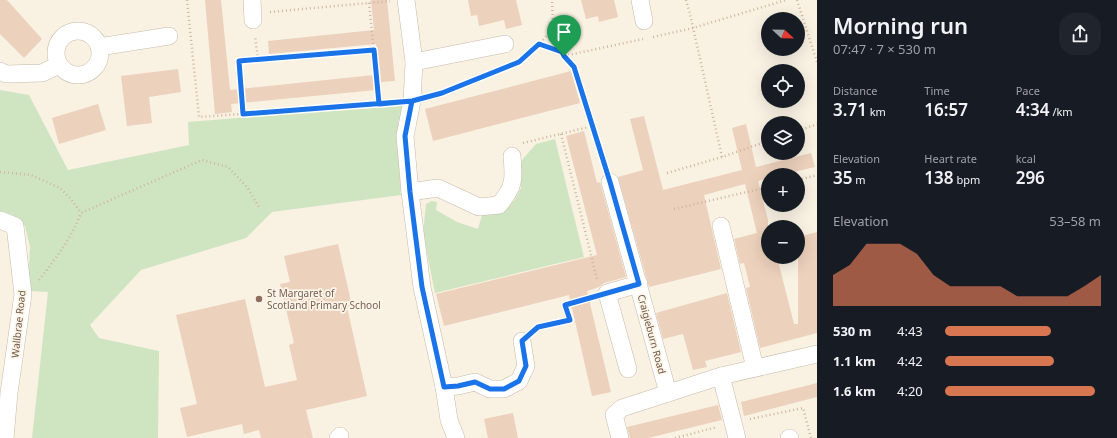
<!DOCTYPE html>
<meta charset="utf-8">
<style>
body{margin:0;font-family:"Noto Sans",sans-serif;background:#20242c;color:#f1f3f6;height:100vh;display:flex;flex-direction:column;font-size:15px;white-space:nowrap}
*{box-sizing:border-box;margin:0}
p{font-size:13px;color:#9ea1a6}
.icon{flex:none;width:22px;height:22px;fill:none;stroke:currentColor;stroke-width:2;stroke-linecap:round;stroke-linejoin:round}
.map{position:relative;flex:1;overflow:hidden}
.drawer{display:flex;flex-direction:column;background:#171b24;width:300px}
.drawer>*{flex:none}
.needle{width:26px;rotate:112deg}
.buttons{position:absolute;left:761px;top:12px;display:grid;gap:8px}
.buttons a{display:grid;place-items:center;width:44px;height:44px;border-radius:50%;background:#171b24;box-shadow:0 4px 16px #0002;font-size:20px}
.pin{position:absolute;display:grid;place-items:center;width:34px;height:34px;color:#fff;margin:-41px -17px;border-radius:50% 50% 50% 0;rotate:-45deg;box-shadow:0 0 4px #0007}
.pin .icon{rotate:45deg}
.round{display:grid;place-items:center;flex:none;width:42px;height:42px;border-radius:16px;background:#20242c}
.summary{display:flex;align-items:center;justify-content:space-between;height:68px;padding:0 16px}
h1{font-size:22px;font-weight:600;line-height:30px}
.stats{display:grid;grid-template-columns:repeat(3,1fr);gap:6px;height:68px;padding:4px 16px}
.stats div{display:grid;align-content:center}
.stats b{font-size:17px;font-weight:600}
.stats small{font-size:11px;font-weight:400}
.stats p{font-size:11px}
.chart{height:112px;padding:8px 16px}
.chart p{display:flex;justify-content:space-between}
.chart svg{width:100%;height:72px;margin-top:4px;fill:#d87652;opacity:.7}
ul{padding:0 16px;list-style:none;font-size:13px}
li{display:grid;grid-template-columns:64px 48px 1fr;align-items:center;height:30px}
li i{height:10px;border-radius:5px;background:#d87652}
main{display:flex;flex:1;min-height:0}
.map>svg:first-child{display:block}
.green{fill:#cfe5c2}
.building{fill:#ecd1bc}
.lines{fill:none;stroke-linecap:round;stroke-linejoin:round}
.minor-casing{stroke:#c9b9aa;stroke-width:18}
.path{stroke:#d0b5a0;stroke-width:2.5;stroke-dasharray:1 3;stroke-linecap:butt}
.minor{stroke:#fff;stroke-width:17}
.route-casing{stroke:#fff;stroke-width:8}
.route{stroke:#1a73e8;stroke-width:5}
.education-dot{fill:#8d6e63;stroke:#fdf5e7;stroke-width:1.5}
.labels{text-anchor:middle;stroke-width:3.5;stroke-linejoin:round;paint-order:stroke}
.education-label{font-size:10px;fill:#785e54;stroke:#fdf5e7;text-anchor:start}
.street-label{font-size:10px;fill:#6e594b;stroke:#fdf5e7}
</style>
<main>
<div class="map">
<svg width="817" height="438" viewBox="0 0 817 438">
<rect width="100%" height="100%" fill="#f9f1e2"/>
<!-- green -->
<g class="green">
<polygon points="0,90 29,95 68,170 189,145 188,122 406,104 398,122 401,195 272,212 246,238 141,270 90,325 99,338 159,351 158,438 32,438 48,292 28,291 30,247 25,226 0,211"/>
<polygon points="555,139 584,257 435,293 423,233 426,204 432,201 437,202 436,210 457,222 478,229 482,215 500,212 514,201 521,188 520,170 522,160 536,144"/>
</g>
<!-- building -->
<g class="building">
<polygon points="0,0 7,0 42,39 24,58 0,34"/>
<polygon points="205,0 221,0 230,90 374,75 376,90 231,104 232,112 215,114"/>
<polygon points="371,0 387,0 395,81 380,82 376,44 269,54 268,41 374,30"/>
<polygon points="468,0 516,0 522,25 506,29 504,20 479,26 477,15 471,16"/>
<polygon points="581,0 614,0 618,17 599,22 598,16 586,19"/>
<polygon points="178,69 181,92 149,97 152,123 127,126 121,76"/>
<polygon points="571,71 580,103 433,141 425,109"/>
<polygon points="98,104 106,130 59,144 52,118"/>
<polygon points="644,116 663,190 742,170 732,128 746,124 756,167 811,153 815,167 781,175 768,175 768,178 758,181 768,220 768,257 777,257 794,324 798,324 798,237 817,232 817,333 760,348 746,288 750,287 744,263 740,264 734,239 757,233 745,184 704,195 721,269 649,287 618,177 643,170 630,119"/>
<polygon points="584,131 597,183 600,182 626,277 604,283 599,287 587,291 611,392 592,396 569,295 444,326 436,294 597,255 566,136"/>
<polygon points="338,244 352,306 347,307 367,396 306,410 313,438 261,438 259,430 244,434 242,424 187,437 180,408 197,404 176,315 245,299 265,387 297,380 289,345 294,343 280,284 290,282 284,256"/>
<polygon points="727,293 741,352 705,361 707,367 693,370 683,334 663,339 656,313"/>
<polygon points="817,383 817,397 744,416 741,402"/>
<polygon points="718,405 722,420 648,438 630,438 627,427"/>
<polygon points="513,413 518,438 488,438 484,419"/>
</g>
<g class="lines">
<defs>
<g id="minor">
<polyline points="252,0 253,20"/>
<polyline points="406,0 414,62 412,101 405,136 410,192 422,287 444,387 458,386 475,382 490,389 504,389 519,381 526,366 522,341"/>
<polyline points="640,0 644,21"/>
<circle cx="78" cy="53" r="22"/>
<polyline points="99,47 169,36"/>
<polyline points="414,62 505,44"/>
<polyline points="0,71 6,74 42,73 59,65"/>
<polyline points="610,182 668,393"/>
<path d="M410 192 438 188 479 207 499 205C515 186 514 179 512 156"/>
<polyline points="0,220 15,226 23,294 9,393 5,438"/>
<polyline points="721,226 755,368"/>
<polyline points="628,369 607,293 639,284"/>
<polyline points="721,376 737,438"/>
<polyline points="444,387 449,420 456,438"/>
<polyline points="338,438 340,436"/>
<polyline points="620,438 614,415 622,408 721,376 817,354"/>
<polyline points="789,438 790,438"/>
</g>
</defs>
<!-- minor casing -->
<use href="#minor" class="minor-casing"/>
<!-- path -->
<g class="path">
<polyline points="187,0 199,117 395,103"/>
<polyline points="686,0 690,14 722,157 768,141"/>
<polyline points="797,0 817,62"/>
<polyline points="369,3 379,104"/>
<polyline points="270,12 390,1"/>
<polyline points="653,37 693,28 786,0"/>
<polyline points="539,45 562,52 553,25"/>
<polyline points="562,52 574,67 605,167"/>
<polyline points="564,56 643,39"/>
<polyline points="258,59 374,50"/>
<polyline points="430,96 442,93 519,62 545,38 553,25 552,0"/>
<polyline points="243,114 239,61 258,59 255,36"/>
<polyline points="798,131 817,124"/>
<polyline points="561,134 597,279"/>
<polyline points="523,143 593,126"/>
<polyline points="0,172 31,175 60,188 71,199 81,213"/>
<polyline points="667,173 722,157"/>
<polyline points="798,180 817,175"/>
<polyline points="674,209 768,187"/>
<path d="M39 280C56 258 71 239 81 213L202 160 228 167 247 187 259 207"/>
<polyline points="535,330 538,327 570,320 565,305 592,298"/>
<polyline points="750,419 803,408 811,438"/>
<polyline points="675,438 717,427"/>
</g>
<!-- minor -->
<use href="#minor" class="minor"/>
</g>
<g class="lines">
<defs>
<polyline id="route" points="564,56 562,52 539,44 519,62 442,93 412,101 243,114 239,61 374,50 379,104 412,101 405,136 410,192 422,287 444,387 458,386 475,382 490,389 504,389 519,381 526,366 522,341 538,327 570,320 565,305 639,284 610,182 574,67 564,56"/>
</defs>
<!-- route casing -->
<use href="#route" class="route-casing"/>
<!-- route -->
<use href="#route" class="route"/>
</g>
<!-- markers -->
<circle class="education-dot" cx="259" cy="299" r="4"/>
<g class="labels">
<!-- education labels -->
<g class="education-label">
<text x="267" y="297">St Margaret of<tspan x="267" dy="12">Scotland Primary School</tspan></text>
</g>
<!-- street labels -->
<g class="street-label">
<text transform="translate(18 324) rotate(-84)" y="4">Wallbrae Road</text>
<text transform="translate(652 334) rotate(75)" y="4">Craigieburn Road</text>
</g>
</g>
</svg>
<div class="buttons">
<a><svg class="needle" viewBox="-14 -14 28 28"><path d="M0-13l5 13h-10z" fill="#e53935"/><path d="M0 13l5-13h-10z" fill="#9ea1a6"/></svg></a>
<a><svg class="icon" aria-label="locate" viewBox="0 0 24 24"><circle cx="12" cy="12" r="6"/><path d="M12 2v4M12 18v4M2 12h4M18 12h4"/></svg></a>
<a><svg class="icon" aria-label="layers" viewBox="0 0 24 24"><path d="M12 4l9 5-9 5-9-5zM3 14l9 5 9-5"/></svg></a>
<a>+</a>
<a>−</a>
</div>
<div class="pin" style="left:564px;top:56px;background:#1e9e55"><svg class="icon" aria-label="arrive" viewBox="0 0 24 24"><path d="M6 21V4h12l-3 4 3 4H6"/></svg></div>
</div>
<section class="drawer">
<div class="summary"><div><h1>Morning run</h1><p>07:47 · 7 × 530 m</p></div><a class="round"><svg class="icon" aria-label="share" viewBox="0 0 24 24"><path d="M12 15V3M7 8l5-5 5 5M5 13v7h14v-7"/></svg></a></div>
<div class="stats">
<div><p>Distance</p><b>3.71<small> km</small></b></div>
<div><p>Time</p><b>16:57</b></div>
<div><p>Pace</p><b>4:34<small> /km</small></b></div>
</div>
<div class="stats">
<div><p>Elevation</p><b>35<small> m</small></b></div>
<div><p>Heart rate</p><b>138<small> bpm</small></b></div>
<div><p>kcal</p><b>296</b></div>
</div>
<div class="chart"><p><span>Elevation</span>53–58 m</p>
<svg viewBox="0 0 160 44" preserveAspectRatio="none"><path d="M0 44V25L10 19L20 6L30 6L40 6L50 12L60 25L70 32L80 32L90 32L100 32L110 38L120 38L130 38L140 38L150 32L160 25V44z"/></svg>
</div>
<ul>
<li><b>530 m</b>4:43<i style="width:68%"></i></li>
<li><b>1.1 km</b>4:42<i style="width:70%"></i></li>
<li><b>1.6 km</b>4:20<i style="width:96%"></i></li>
</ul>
</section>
</main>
